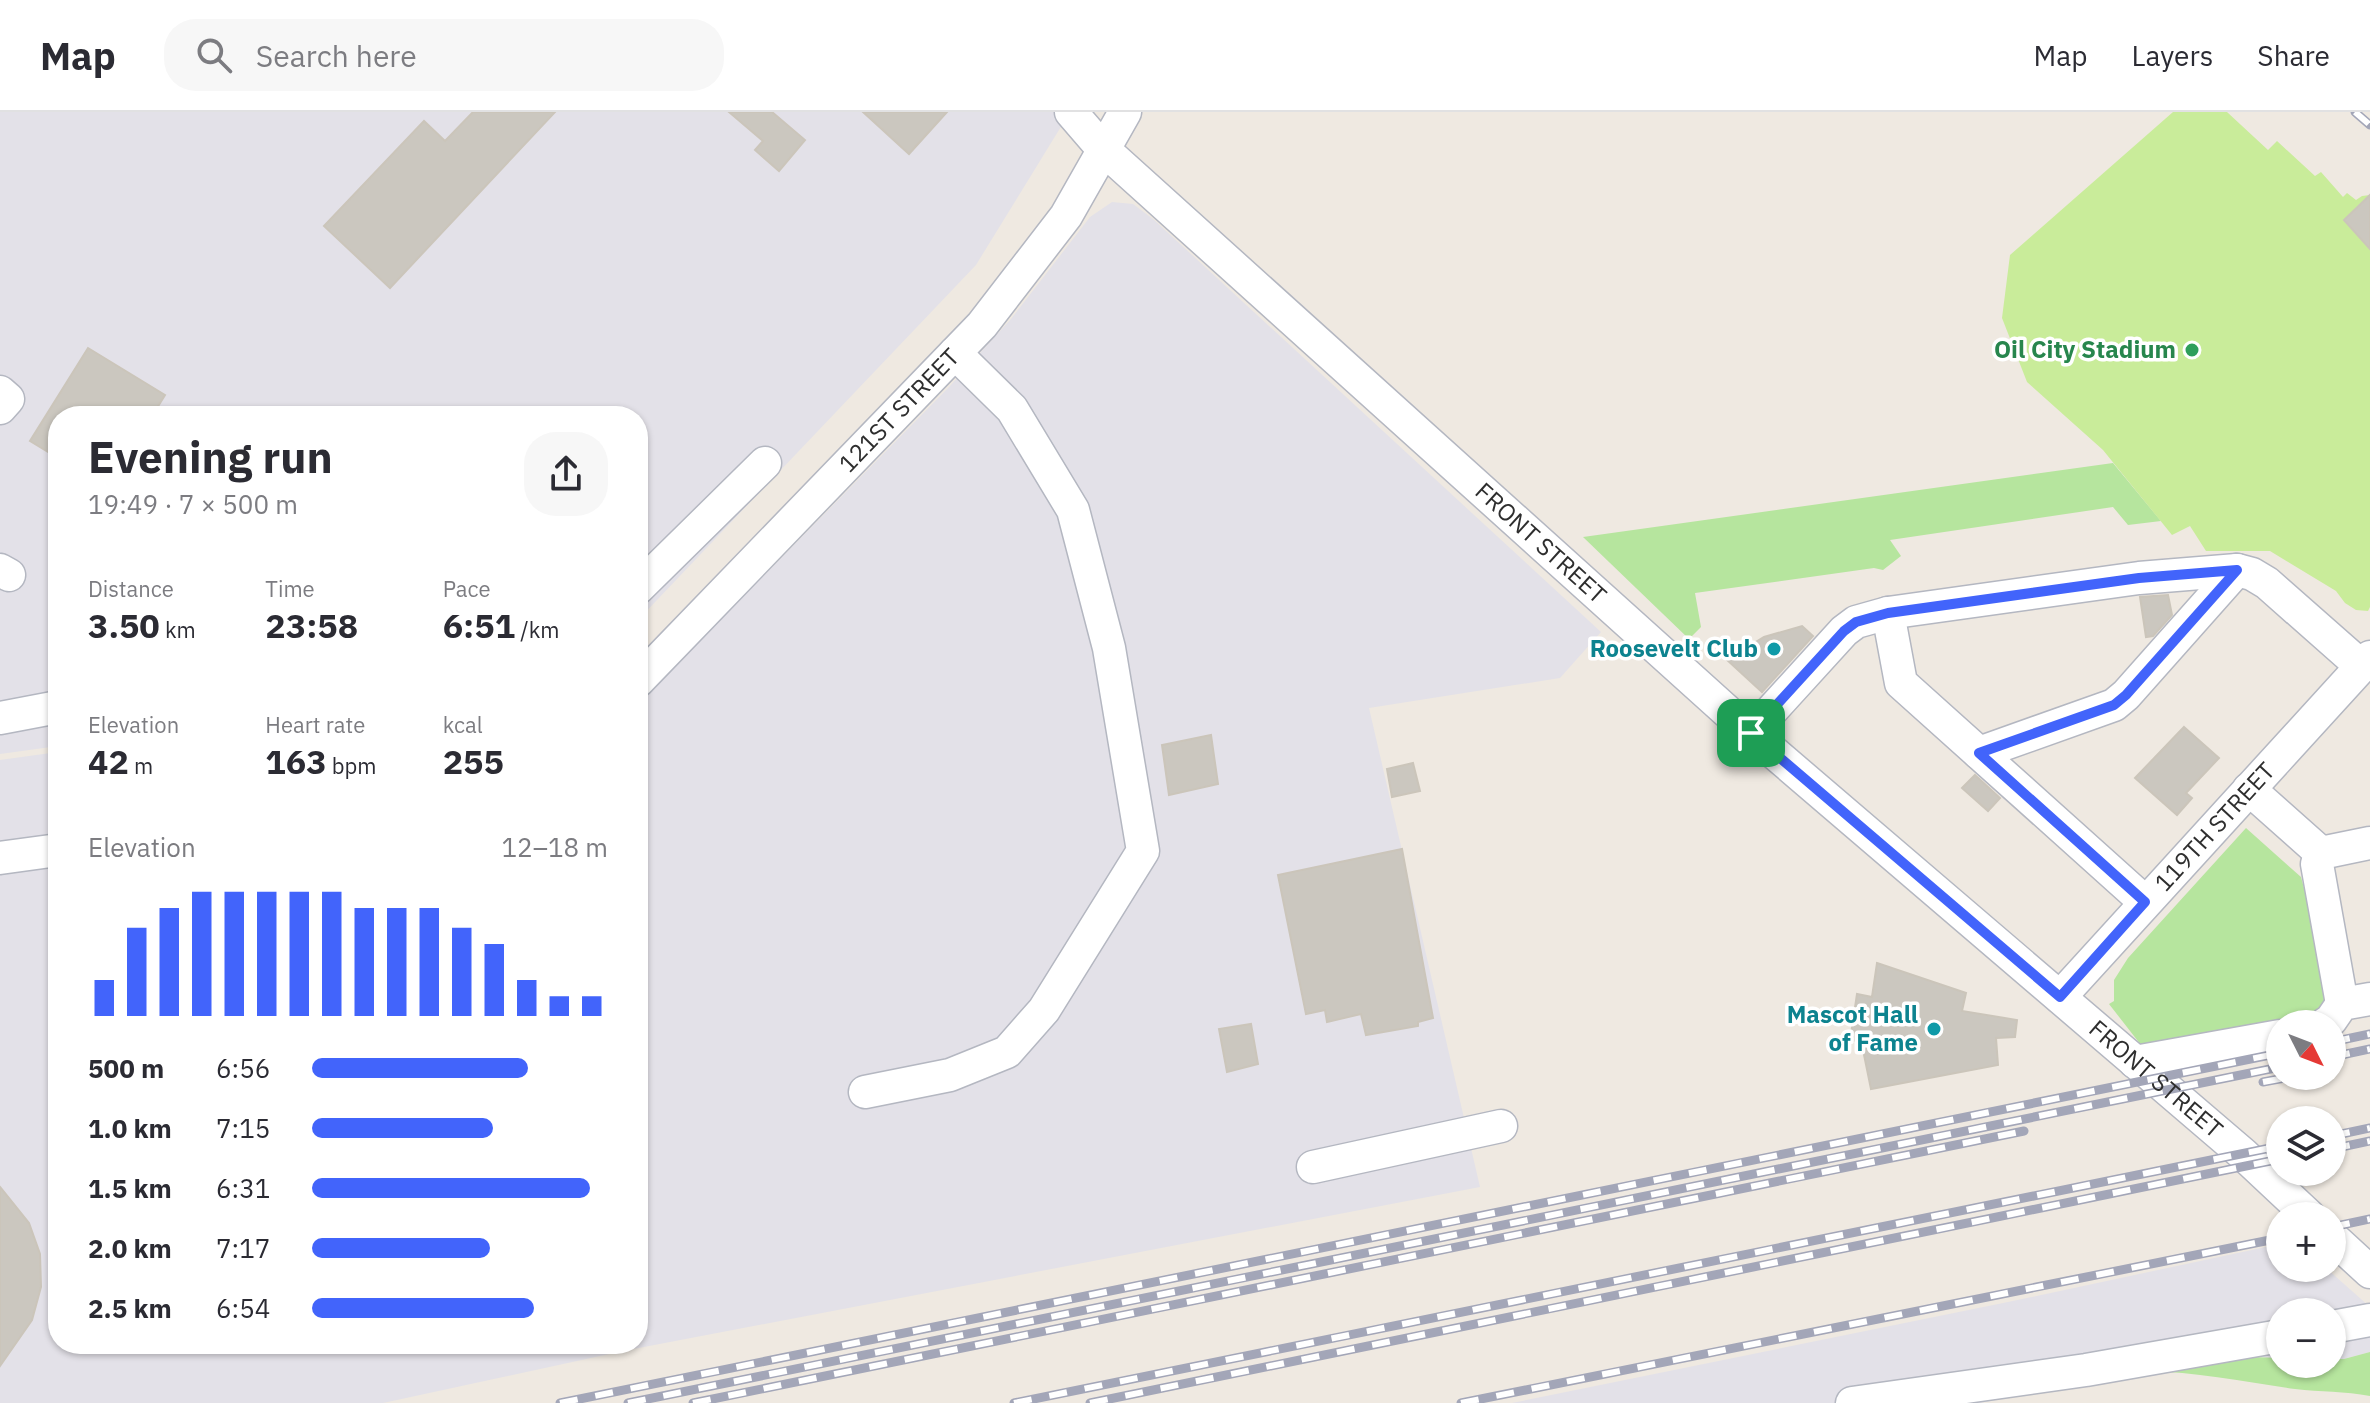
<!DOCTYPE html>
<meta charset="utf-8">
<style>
body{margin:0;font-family:"IBM Plex Sans",sans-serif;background:#f7f7f7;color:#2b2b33;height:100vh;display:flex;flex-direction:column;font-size:30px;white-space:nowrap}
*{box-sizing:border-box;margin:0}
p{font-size:26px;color:#7c7c81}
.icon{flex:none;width:44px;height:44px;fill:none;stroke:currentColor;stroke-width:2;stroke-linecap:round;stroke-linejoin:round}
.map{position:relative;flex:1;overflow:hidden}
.drawer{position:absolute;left:48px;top:294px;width:600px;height:948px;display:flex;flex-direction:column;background:#fff;border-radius:32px;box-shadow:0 2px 6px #0004}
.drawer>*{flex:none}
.needle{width:52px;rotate:132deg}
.tools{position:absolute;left:2266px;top:898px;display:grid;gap:16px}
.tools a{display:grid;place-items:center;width:80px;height:80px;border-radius:50%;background:#fff;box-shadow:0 2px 6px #0004;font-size:40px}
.pin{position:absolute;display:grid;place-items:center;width:68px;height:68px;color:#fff;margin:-34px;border-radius:16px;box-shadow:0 4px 12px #0006}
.round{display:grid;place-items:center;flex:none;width:84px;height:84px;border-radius:32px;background:#f7f7f7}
.head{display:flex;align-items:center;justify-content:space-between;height:136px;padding:0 40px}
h1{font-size:44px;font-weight:700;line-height:60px}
.figures{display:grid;grid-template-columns:repeat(3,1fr);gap:12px;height:136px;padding:8px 40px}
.figures div{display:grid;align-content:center}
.figures b{font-size:34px;font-weight:700}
.figures small{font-size:22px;font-weight:400}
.figures p{font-size:22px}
.chart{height:224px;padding:16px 40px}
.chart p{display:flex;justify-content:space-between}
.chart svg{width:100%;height:144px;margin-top:8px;stroke:#4264fb;stroke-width:6}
ul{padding:0 40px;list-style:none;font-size:26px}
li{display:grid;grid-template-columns:128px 96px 1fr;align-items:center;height:60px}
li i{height:20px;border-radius:10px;background:#4264fb}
header{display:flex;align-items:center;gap:48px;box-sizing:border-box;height:112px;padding:0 40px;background:#fff;border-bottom:2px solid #e1e1e2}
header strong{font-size:38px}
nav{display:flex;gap:44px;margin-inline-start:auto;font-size:28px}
.search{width:560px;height:72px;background:#f7f7f7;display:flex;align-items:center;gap:20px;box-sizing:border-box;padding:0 28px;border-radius:32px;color:#7c7c81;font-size:30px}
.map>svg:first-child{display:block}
.industrial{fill:#e3e1e8}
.green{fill:#b6e59e}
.pitch{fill:#c9ec9a}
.building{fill:#cbc7bf;stroke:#cbc5ba;stroke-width:2}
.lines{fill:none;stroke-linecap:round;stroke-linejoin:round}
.minor-casing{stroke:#b4b7c1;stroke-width:35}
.minor{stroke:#fff;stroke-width:32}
.rail-casing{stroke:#a3a6b8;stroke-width:9}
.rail{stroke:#fff;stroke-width:6;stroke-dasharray:18;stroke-linecap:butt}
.route-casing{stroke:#fff;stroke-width:16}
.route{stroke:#4264fb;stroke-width:10}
.leisure-dot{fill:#2e9e5b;stroke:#fff;stroke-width:3}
.culture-dot{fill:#0f9aa8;stroke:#fff;stroke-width:3}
.labels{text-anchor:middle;stroke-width:7;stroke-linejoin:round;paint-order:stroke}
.leisure-label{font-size:24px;font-weight:bold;fill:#27864d;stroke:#fff;text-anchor:end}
.street-label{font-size:24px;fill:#2e2e2e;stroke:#fff}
.culture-label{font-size:24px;font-weight:bold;fill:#0d838f;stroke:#fff;text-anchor:end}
</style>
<header>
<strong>Map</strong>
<div class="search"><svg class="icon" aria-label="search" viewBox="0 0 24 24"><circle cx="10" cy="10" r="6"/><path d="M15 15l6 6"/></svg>Search here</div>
<nav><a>Map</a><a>Layers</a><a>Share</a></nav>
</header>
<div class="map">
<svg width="2370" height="1291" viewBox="0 0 2370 1291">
<rect width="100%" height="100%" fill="#efe9e1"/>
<!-- industrial -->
<g class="industrial">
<polygon points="0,0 1070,0 976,153 638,508 638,304 58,304 58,634 0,642"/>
<polygon points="1112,90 1133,92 1153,107 1601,520 1560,566 1369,596 1480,1075 623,1239 383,1291 0,1291 0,648 58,640 58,1232 638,1232 638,592 949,275 1011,207 1090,105"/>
<polygon points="2280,1132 2280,1156 2326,1156 2370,1195 2370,1240 2344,1247 2332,1247 2332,1200 2280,1200 2280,1246 2224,1244 1980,1291 1512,1291 2008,1190"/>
</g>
<!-- green -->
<g class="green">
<polygon points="2113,351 2161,409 2128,413 2113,395 1890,428 1901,444 1883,458 1874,456 1695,481 1701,515 1689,527 1583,425"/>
<path d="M2246 716 2301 765 2333 881C2315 908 2313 912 2280 912L2148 942 2109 892 2114 889V868L2128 846Z"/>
<path d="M2370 1240V1284C2345 1279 2320 1280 2295 1277 2245 1270 2197 1260 2147 1259L2224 1244 2280 1246V1252H2332V1247H2344Z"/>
</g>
<!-- pitch -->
<polygon class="pitch" points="2173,0 2227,0 2268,38 2277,29 2315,64 2321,60 2343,85 2347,81 2356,88 2362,84 2370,83 2370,495 2368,499 2356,498 2345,491 2336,479 2270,439 2206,439 2190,414 2172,423 2103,338 2027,270 2002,206 2010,143"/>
<!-- building -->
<g class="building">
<polygon points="473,0 555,0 390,176 324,114 424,9 445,29"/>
<polygon points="729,0 772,0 805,28 779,59 755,38 763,29"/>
<polygon points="863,0 947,0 909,42"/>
<polygon points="2370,83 2370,137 2344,108"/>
<polygon points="88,236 165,283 152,304 58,304 58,346 30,329"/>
<polygon points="2168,483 2172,503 2153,524 2146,525 2140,485"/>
<polygon points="1802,514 1813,524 1762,580 1727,548 1764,525"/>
<polygon points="2184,615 2219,646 2186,681 2192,686 2177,703 2135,666"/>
<polygon points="1211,623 1218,672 1169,683 1162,633"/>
<polygon points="1413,651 1420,679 1392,685 1387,657"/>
<polygon points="1975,663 2000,686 1988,699 1962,676"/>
<polygon points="1402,737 1433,906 1418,910 1418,914 1366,923 1361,902 1327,910 1325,898 1306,902 1278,763"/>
<polygon points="1877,851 1966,881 1962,899 2017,908 2015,925 1996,926 1998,953 1871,977 1861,928 1850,929 1857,882 1872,885"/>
<polygon points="1251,912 1258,952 1227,960 1219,917"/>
<polygon points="0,1075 29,1111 40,1142 41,1175 32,1208 0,1254"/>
</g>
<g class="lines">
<defs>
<g id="minor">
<path id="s1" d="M1071 0 1102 36 1751 621 2243 1042 2309 1104"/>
<polyline points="0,280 8,287 0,296"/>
<polyline points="0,458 9,463"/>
<polyline points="638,476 765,351"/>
<polyline points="1888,501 1901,571 2145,790"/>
<path id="s2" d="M638 569 982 213 1066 104 1125 0"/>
<polyline points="0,606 58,595"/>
<polyline points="1751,621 1844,519 1856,510 1888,501 2139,466 2237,458 2252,462 2267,471 2361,554"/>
<polyline points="1979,641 2114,593 2126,583 2237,458"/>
<polyline points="2249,677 2321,741"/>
<polyline points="2321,741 2317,752 2342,892"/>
<polyline points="2321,741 2370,731"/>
<polyline points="0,746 58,738"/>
<path id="s3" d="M2060 885 2370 545"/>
<polyline points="2325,912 2331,908 2342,892 2370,887"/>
<polyline points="2135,950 2280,924"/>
<polyline points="865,980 950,963 1007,940 1044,898 1143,739 1109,536 1073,398 1012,297 955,241"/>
<polyline points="1313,1055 1501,1014"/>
<polyline points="2332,1125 2370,1160"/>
<polyline points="2332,1215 2370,1208"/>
<polyline points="1852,1291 2086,1258 2280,1224"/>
</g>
</defs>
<!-- minor casing -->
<use href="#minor" class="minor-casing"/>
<!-- minor -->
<use href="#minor" class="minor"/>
<defs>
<g id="rail">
<polyline points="2355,0 2370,13"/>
<polyline points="2332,930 2370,922"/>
<polyline points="2332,945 2370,937"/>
<polyline points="2263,970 2295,964"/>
<polyline points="2332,1024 2370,1016"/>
<polyline points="2332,1037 2370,1029"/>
<polyline points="2332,1115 2370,1107"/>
<polyline points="560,1291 2280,941"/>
<polyline points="628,1291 2280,955"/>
<polyline points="693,1291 2024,1019"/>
<polyline points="1014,1291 2280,1034"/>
<polyline points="1090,1291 2280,1047"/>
<polyline points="1461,1291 2280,1126"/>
</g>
</defs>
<!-- rail casing -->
<use href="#rail" class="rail-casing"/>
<!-- rail -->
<use href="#rail" class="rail"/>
</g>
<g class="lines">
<defs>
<polygon id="route" points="2237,458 2126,583 2114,593 1979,641 2145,790 2060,885 1751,621 1844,519 1856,510 1888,501 2139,466"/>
</defs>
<!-- route casing -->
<use href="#route" class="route-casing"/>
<!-- route -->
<use href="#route" class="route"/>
</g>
<!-- markers -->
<circle class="leisure-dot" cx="2192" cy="238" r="8"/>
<g class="culture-dot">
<circle cx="1774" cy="537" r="8"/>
<circle cx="1934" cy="917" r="8"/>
</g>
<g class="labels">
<!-- leisure labels -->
<g class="leisure-label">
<text x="2176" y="246">Oil City Stadium</text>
</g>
<!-- street labels -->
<g class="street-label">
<text dy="8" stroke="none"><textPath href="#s2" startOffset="376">121ST STREET</textPath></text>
<text dy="8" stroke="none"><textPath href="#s1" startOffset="638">FRONT STREET</textPath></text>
<text dy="8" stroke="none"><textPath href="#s3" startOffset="230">119TH STREET</textPath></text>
<text dy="8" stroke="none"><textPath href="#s1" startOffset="1454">FRONT STREET</textPath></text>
</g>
<!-- culture labels -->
<g class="culture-label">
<text x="1758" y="545">Roosevelt Club</text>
<text x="1918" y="911">Mascot Hall<tspan x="1918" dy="28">of Fame</tspan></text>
</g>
</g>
</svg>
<div class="tools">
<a><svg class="needle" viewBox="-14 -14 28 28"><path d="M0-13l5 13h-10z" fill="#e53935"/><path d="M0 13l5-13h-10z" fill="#7c7c81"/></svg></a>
<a><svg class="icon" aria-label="layers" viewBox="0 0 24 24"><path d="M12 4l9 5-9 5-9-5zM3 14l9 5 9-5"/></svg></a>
<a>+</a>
<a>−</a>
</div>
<div class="pin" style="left:1751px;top:621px;background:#1e9e55"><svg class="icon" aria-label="arrive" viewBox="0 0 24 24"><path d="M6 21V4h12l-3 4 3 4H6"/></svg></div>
<section class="drawer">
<div class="head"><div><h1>Evening run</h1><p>19:49 · 7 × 500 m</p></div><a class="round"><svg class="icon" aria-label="share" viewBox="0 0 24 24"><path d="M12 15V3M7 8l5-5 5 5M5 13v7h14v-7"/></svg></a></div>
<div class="figures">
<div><p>Distance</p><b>3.50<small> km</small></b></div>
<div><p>Time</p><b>23:58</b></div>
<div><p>Pace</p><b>6:51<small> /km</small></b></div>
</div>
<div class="figures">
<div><p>Elevation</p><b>42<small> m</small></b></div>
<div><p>Heart rate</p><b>163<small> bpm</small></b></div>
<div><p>kcal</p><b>255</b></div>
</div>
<div class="chart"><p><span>Elevation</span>12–18 m</p>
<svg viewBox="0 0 160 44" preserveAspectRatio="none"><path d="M5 44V33M15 44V17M25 44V11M35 44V6M45 44V6M55 44V6M65 44V6M75 44V6M85 44V11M95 44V11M105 44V11M115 44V17M125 44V22M135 44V33M145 44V38M155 44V38"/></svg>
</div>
<ul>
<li><b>500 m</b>6:56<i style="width:73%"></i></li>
<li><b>1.0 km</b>7:15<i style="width:61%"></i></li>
<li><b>1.5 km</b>6:31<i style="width:94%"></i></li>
<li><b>2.0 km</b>7:17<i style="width:60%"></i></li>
<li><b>2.5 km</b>6:54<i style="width:75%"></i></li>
</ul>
</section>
</div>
